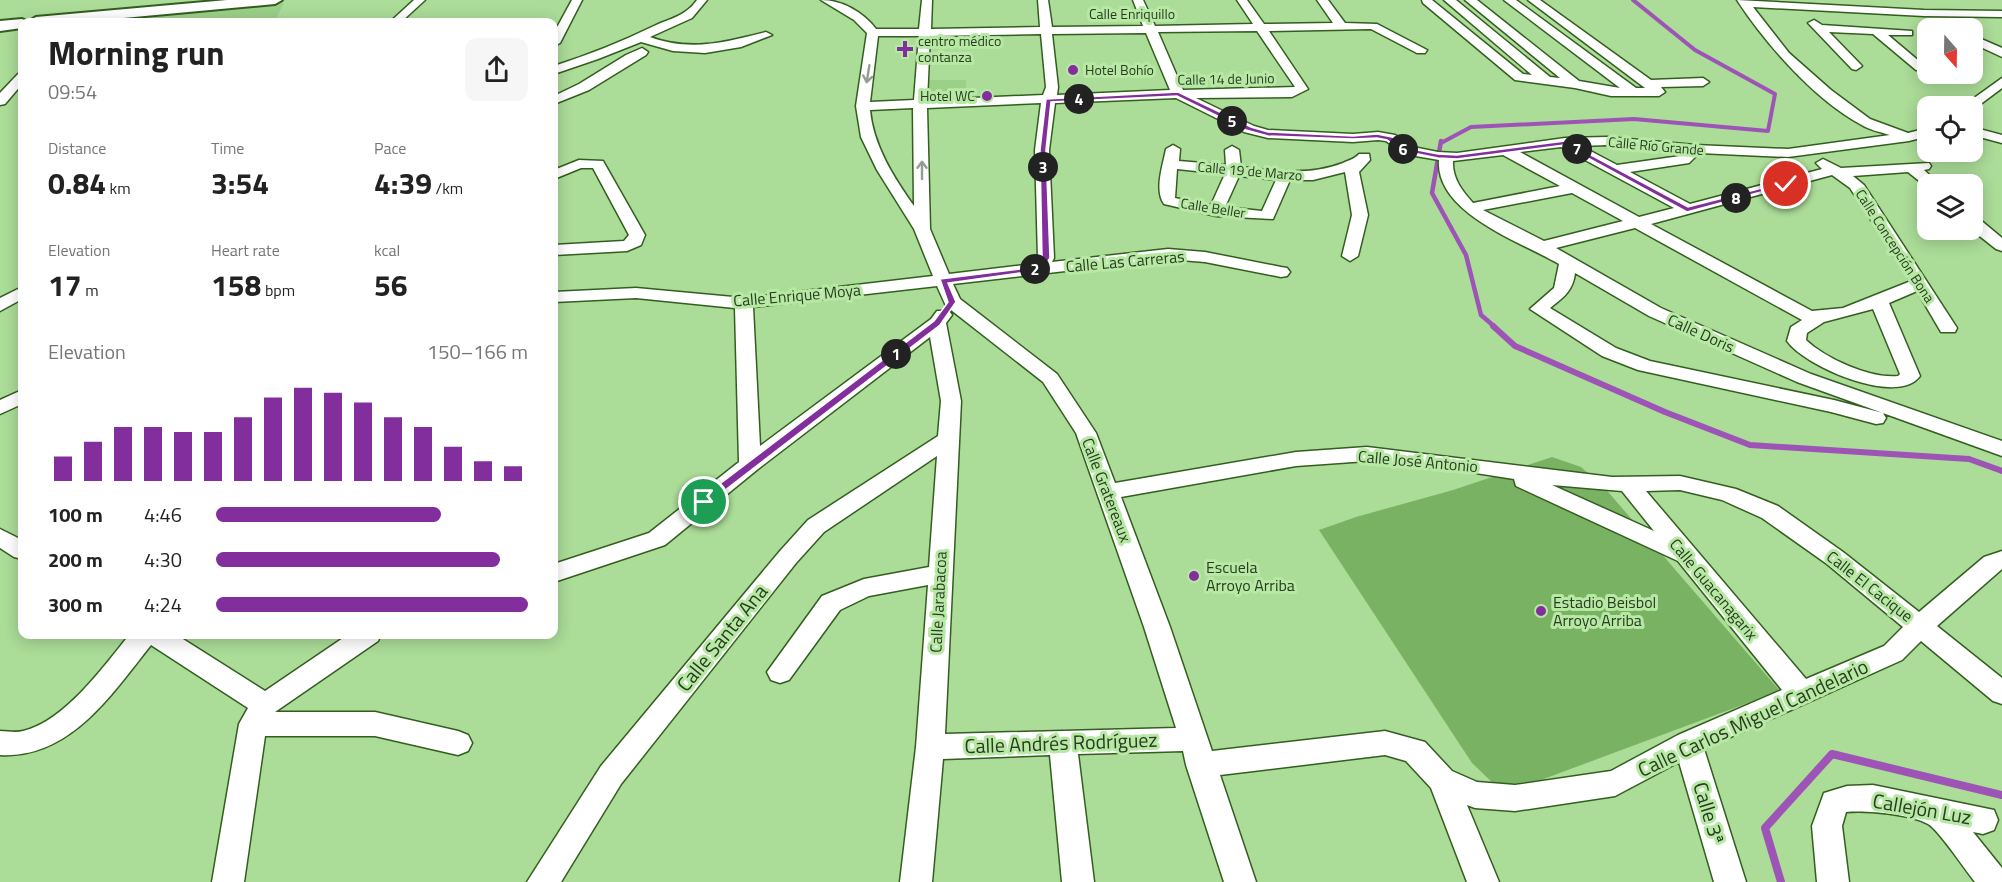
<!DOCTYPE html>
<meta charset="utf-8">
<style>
body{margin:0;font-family:"Titillium Web",sans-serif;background:#f6f6f6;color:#222;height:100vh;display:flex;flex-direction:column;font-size:22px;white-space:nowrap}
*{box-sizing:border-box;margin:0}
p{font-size:20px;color:#767676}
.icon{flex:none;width:33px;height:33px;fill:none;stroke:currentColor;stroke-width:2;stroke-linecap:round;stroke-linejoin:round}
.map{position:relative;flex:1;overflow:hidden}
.details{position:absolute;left:18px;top:18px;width:540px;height:621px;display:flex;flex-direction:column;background:#fff;border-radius:12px;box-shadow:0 3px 15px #0003}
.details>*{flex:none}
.needle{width:39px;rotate:160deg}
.fabs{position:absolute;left:1917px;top:18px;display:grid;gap:12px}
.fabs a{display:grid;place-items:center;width:66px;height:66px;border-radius:12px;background:#fff;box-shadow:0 3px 15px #0003;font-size:30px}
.pin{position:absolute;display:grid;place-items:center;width:51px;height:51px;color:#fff;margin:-26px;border:3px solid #fff;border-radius:50%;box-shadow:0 2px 6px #0007}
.km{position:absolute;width:30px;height:30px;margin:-15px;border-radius:50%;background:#222;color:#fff;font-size:16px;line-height:30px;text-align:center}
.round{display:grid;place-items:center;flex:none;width:63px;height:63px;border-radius:12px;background:#f6f6f6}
.overview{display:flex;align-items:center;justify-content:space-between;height:102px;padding:0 30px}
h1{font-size:33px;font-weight:700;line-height:45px}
.stats{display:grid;grid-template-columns:repeat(3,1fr);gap:9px;height:102px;padding:6px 30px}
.stats div{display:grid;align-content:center}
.stats b{font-size:30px;font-weight:700}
.stats small{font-size:16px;font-weight:400}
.stats p{font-size:16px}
.chart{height:168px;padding:12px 30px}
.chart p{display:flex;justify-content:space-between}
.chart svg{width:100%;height:108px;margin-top:6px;stroke:#832e9d;stroke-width:6}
ul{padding:0 30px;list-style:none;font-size:20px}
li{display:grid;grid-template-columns:96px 72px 1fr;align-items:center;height:45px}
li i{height:15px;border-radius:8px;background:#832e9d}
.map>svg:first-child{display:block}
.built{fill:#9bd088}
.green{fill:#7ab264}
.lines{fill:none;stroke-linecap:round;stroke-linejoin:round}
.stream-far3{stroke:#9e54b6;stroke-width:4}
.stream-far2{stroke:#9e54b6;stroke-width:4.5}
.stream-far1{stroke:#9e54b6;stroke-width:6}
.stream{stroke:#9e54b6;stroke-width:8}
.street-casing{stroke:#335e1f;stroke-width:3}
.secondary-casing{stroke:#335e1f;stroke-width:4}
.street{fill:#fff;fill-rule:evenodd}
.secondary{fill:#fff;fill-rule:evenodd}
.oneway{stroke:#949e90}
.route{fill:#832e9d;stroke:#fff;stroke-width:1.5}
.poi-dot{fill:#832e9d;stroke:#b7e9a5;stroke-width:2}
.labels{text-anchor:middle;stroke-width:6;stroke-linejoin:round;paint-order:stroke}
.far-street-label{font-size:14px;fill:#293c21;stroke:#b7e9a5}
.far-poi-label{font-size:14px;fill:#293c21;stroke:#b7e9a5;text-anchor:start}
.street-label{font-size:16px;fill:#293c21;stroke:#b7e9a5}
.poi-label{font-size:16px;fill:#293c21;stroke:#b7e9a5;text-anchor:start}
.near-street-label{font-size:20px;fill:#293c21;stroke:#b7e9a5}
</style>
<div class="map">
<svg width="2002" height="882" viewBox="0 0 2002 882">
<rect width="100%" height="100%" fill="#abdc98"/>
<!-- built -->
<g class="built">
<polygon points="284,3 274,22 84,22 85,21"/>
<polygon points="927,80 966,80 966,101 926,102"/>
</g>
<!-- green -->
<polygon class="green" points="1552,457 1581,467 1603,486 1780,691 1541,780 1496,786 1472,763 1319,530 1356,517 1453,490"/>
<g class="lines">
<!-- stream-far3 -->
<polyline class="stream-far3" points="1441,143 1471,127 1634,119 1768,131 1775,94 1695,50 1633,0"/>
<!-- stream-far2 -->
<polyline class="stream-far2" points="1441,141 1432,193 1466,255 1481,315 1495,327"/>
<!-- stream-far1 -->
<polyline class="stream-far1" points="1493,326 1515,346 1665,412 1750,445 1969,459 2002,471"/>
<!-- stream -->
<polyline class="stream" points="1781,882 1765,828 1832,754 2002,795"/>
<defs>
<g id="street">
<polygon points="414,0 425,0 401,22 390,22"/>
<polygon points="572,0 582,0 560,43 554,46 554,33"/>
<path d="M697 0H707L692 18 650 37C691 52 726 42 766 32L772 35 741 47 705 53 673 51 641 42 598 59 554 74V66C588 55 621 42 654 26 669 19 686 16 697 0Z"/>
<path d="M821 0C842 0 863 12 876 29H919L922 0H932L931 29 1040 27 1038 0H1048L1052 27 1143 26 1133 0H1143L1155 26 1253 24 1237 0H1247L1264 24 1333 23 1317 0H1328L1345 23 1377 24 1427 50 1425 53H1417L1371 29 1269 31 1308 89 1292 97 1196 98 1254 126 1268 130 1353 134 1378 132 1395 135 1413 147 1438 152 1457 153 1565 138 1607 137 1695 145 1788 149 1890 135C1880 132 1869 130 1860 124 1814 99 1765 43 1737 0L1924 10 2002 11V17L1924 16 1753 7 1789 53 1831 90 1870 119 1908 133 1928 128V136L1909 141 1788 157 1699 153 1689 163 1630 172 1690 204 1822 169 1816 163 1823 159 1841 168 1929 163 1931 166 1929 169 1924 170 1939 184H1928V188L1908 172 1853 176 1864 185 1957 328 1955 332H1941L1917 291 1889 303 1920 376C1898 407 1804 366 1787 341L1791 327 1802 320 1635 228 1556 248 1661 308 1811 374 2002 441V456L1797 382 1649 316 1575 273C1573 291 1563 298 1550 308L1616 348 1650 361 1834 400 1883 413 1886 418 1883 423 1876 424 1831 412 1638 370 1602 356 1530 309 1554 288 1559 264C1521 242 1435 213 1439 160L1404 154 1386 141 1378 140 1353 142 1268 138 1244 132 1176 98 1055 103 1049 150 1054 258 1052 262 1168 249 1205 252 1281 267 1287 268 1290 272 1287 276 1281 277 1205 262 1168 259 953 284 960 299 1057 374 1096 433 1115 483 1296 452 1367 447 1612 477 1680 476 1736 489 1778 506 1843 552 1919 612 1984 557 2002 551V569L1937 626 2002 678V704L1993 701 1921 641 1902 660 1704 749 1746 882H1714L1679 762 1615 796 1515 811 1475 808 1467 805 1499 882H1467L1431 788 1406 761 1385 755 1220 775 1256 882H1224L1186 765 1183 751 1078 754 1094 882H1062L1050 755 943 759 932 882H900L916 747 928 585 869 596 840 610 789 680 780 683 771 680 767 672 822 596 864 579 929 567 937 456 824 532 796 563 621 784 561 882H527L601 766 780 551 808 520 938 436 941 401 930 337 758 469 665 545 554 582V564L649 533 739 462 735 308 636 298 554 302V292L636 288 744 298 933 276 914 229 877 170 861 137 856 106 867 33 854 20ZM1257 31 1295 87 1183 90 1158 32ZM1146 33 1170 90 1057 95 1058 87 1052 34ZM1041 34 1046 87 1043 95 927 100 930 36ZM878 36H919L914 100 870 102ZM1041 103 1035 150 1038 258 1033 264 949 274 930 229 927 108ZM913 108 914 206C894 178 873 145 870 110ZM1607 145 1684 152 1680 156 1617 165 1581 146ZM1561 147 1674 208 1639 217 1520 152ZM1503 155 1560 186 1473 203C1462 191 1452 178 1453 161ZM1832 175 1850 188 1911 281 1843 308 1812 311 1651 224ZM1572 193 1623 221 1544 241 1483 210ZM937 286 946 306 1043 382 1076 433 1144 627 1176 728 945 734 961 401 946 323 952 315 949 311H937L931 319 760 446 753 307ZM1873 309 1900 374 1898 376C1870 379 1825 358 1806 340L1807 333 1824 322ZM1367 461 1463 471 1514 479 1516 486 1678 561 1782 690 1678 735 1611 771 1515 785 1477 782 1452 771 1425 742 1385 731 1212 751 1170 627 1121 497 1296 466ZM1552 485 1622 491 1654 531ZM1680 490 1722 500 1762 518 1827 564 1903 627 1884 646 1806 679 1646 491Z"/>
<polygon points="1422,0 1432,0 1523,74 1532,75 1444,0 1456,0 1550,77 1560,78 1465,0 1477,0 1579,81 1620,88 1504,0 1516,0 1636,88 1645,88 1528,0 1540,0 1651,80 1703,78 1709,82 1703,86 1661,87 1665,92 1659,96 1611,96 1575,88 1515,80 1423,3"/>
<polygon points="1814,20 1822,25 1912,31 1912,35 1888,35 1926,67 1924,70 1916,70 1873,34 1829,32 1862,66 1856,70 1852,69 1810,25 1808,23"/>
<polygon points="1972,35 2002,48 2002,57 1972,43"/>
<polygon points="642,48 648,52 646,55 589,90 554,104 554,96 579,84 626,55"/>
<polygon points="22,73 22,84 5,104 0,105 0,93 18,74"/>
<polygon points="2002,78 2002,88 1974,109 1972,106 1963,106"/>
<polygon points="1972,127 2002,135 2002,143 1972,135"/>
<path d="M1173 145 1180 149 1179 161 1226 165 1225 150 1232 146 1239 150 1241 167C1276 171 1309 176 1343 163 1349 160 1355 159 1359 154H1369L1370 160 1359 172 1368 215 1358 256 1350 261 1342 256 1352 215 1345 172 1313 180H1290L1273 219 1216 216 1164 204C1154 190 1163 165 1166 149ZM1177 169 1225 174 1211 205 1175 198ZM1239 176 1276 180 1262 211 1225 207Z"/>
<polygon points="579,160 603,161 645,235 641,245 627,251 554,255 554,245 624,241 629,235 593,168 581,168 554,179 554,170"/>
<polygon points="1972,216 1978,218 2002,238 2002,251 1996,249 1972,230"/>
<polygon points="22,287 22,299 0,311 0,298"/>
<polygon points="22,390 22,404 0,414 0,400"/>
<polygon points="0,529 22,540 22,559 14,557 0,548"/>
<path d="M130 634H175L265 691 349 634H381L378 641 275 712H375L458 731 468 735 472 743 468 751 458 755 375 736H265L244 882H212L239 724 248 708 151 645C112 694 70 759 0 755V731C8 731 16 733 23 731 64 722 104 666 130 634Z"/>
<path d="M1873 785 1994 810 1998 820 1994 830 1983 834 1973 832 2002 868V882H1975C1966 871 1938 829 1928 824 1910 814 1866 810 1846 812L1842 826 1849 882H1817L1812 826 1824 793 1847 786Z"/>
</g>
<g id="secondary">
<polygon points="227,0 282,0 275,4 80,22 28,22 36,17"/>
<polygon points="22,19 29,22 22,22 22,28 0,31 0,21"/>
</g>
</defs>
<!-- street casing -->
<use href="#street" class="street-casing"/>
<!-- secondary casing -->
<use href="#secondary" class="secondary-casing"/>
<!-- street -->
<use href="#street" class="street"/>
<!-- secondary -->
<use href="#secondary" class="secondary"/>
</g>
<!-- one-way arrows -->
<defs><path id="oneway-shaft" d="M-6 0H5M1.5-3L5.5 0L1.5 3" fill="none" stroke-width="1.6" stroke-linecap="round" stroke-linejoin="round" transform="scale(1.5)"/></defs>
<g class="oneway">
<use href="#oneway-shaft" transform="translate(868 74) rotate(99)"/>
<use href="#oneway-shaft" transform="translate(922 170) rotate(-90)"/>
</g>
<!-- route -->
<polygon class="route" points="1178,92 1251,127 1268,132 1353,136 1377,134 1392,137 1407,148 1438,154 1457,155 1565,141 1688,207 1786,182 1790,184 1687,212 1564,145 1457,159 1438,158 1403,151 1387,140 1377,138 1353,139 1268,136 1246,130 1177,96 1051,102 1046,150 1050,258 1042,270 948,283 956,302 940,325 707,504 700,504 700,499 934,321 948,302 940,279 1036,267 1042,258 1040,150 1046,99"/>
<!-- markers -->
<g class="poi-dot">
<path d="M902 40h6v6h6v6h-6v6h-6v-6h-6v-6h6z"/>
<circle cx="1073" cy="70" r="6"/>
<circle cx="987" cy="96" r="6"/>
<circle cx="1194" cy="576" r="6"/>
<circle cx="1541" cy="611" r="6"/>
</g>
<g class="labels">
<!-- far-street labels -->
<g class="far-street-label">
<text x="1132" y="19">Calle Enriquillo</text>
<text transform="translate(1226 79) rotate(-1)" y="5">Calle 14 de Junio</text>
<text transform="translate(1656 146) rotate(5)" y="5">Calle Río Grande</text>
<text transform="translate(1250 171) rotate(5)" y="5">Calle 19 de Marzo</text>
<text transform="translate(1213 208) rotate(9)" y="5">Calle Beller</text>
<text transform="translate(1895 246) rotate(57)" y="5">Calle Concepción Bona</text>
</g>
<!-- far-poi labels -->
<g class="far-poi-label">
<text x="918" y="46">centro médico<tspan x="918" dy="16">contanza</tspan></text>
<text x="1085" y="75">Hotel Bohío</text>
<text x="975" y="101" text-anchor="end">Hotel WC</text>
</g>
<!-- street labels -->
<g class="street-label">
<text transform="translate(1125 261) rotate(-5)" y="6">Calle Las Carreras</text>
<text transform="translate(797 295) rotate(-5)" y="6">Calle Enrique Moya</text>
<text transform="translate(1701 333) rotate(24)" y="6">Calle Doris</text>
<text transform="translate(1418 461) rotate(5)" y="6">Calle José Antonio</text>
<text transform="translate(1107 490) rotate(69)" y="6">Calle Gratereaux</text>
<text transform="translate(1870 586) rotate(38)" y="6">Calle El Cacique</text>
<text transform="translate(1714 589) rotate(50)" y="6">Calle Guacanagarix</text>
<text transform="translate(938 602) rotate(-87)" y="6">Calle Jarabacoa</text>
</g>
<!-- poi labels -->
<g class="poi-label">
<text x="1206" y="573">Escuela<tspan x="1206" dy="18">Arroyo Arriba</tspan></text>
<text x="1553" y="608">Estadio Beisbol<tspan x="1553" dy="18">Arroyo Arriba</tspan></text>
</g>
<!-- near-street labels -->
<g class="near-street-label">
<text transform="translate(722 638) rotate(-51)" y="7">Calle Santa Ana</text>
<text transform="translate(1753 718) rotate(-25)" y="7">Calle Carlos Miguel Candelario</text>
<text transform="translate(1061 743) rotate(-2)" y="7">Calle Andrés Rodríguez</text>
<text transform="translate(1922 809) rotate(10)" y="7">Callejón Luz</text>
<text transform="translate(1709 813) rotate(73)" y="7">Calle 3ª</text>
</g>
</g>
</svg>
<div class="fabs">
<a><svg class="needle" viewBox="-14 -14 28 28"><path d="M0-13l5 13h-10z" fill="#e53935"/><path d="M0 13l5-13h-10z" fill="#767676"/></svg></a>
<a><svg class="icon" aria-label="locate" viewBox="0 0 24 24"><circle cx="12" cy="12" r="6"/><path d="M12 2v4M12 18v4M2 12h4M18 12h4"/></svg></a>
<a><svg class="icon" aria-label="layers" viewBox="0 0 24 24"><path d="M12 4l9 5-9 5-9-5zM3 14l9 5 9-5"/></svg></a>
</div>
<div class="pin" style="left:704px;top:502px;background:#1e9e55"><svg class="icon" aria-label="arrive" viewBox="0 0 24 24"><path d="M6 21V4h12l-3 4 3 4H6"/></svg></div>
<div class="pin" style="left:1786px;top:184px;background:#d93025"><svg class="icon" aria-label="check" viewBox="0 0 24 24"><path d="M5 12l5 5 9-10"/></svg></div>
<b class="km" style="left:896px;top:354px">1</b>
<b class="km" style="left:1035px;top:269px">2</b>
<b class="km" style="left:1043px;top:167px">3</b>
<b class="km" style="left:1079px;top:99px">4</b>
<b class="km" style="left:1232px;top:121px">5</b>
<b class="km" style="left:1403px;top:149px">6</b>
<b class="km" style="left:1577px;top:149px">7</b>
<b class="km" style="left:1736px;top:198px">8</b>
<section class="details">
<div class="overview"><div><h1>Morning run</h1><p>09:54</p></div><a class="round"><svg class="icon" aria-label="share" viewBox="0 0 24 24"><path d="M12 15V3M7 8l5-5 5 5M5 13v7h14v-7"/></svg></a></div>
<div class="stats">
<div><p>Distance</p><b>0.84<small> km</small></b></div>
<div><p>Time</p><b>3:54</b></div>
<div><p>Pace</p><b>4:39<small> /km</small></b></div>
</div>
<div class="stats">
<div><p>Elevation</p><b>17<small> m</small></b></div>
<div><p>Heart rate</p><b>158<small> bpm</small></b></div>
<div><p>kcal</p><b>56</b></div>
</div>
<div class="chart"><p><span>Elevation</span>150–166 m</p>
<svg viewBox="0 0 160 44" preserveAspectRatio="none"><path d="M5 44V34M15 44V28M25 44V22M35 44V22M45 44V24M55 44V24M65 44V18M75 44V10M85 44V6M95 44V8M105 44V12M115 44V18M125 44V22M135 44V30M145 44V36M155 44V38"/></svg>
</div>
<ul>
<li><b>100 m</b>4:46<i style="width:72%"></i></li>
<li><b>200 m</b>4:30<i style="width:91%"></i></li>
<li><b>300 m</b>4:24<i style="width:100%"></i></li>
</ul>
</section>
</div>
